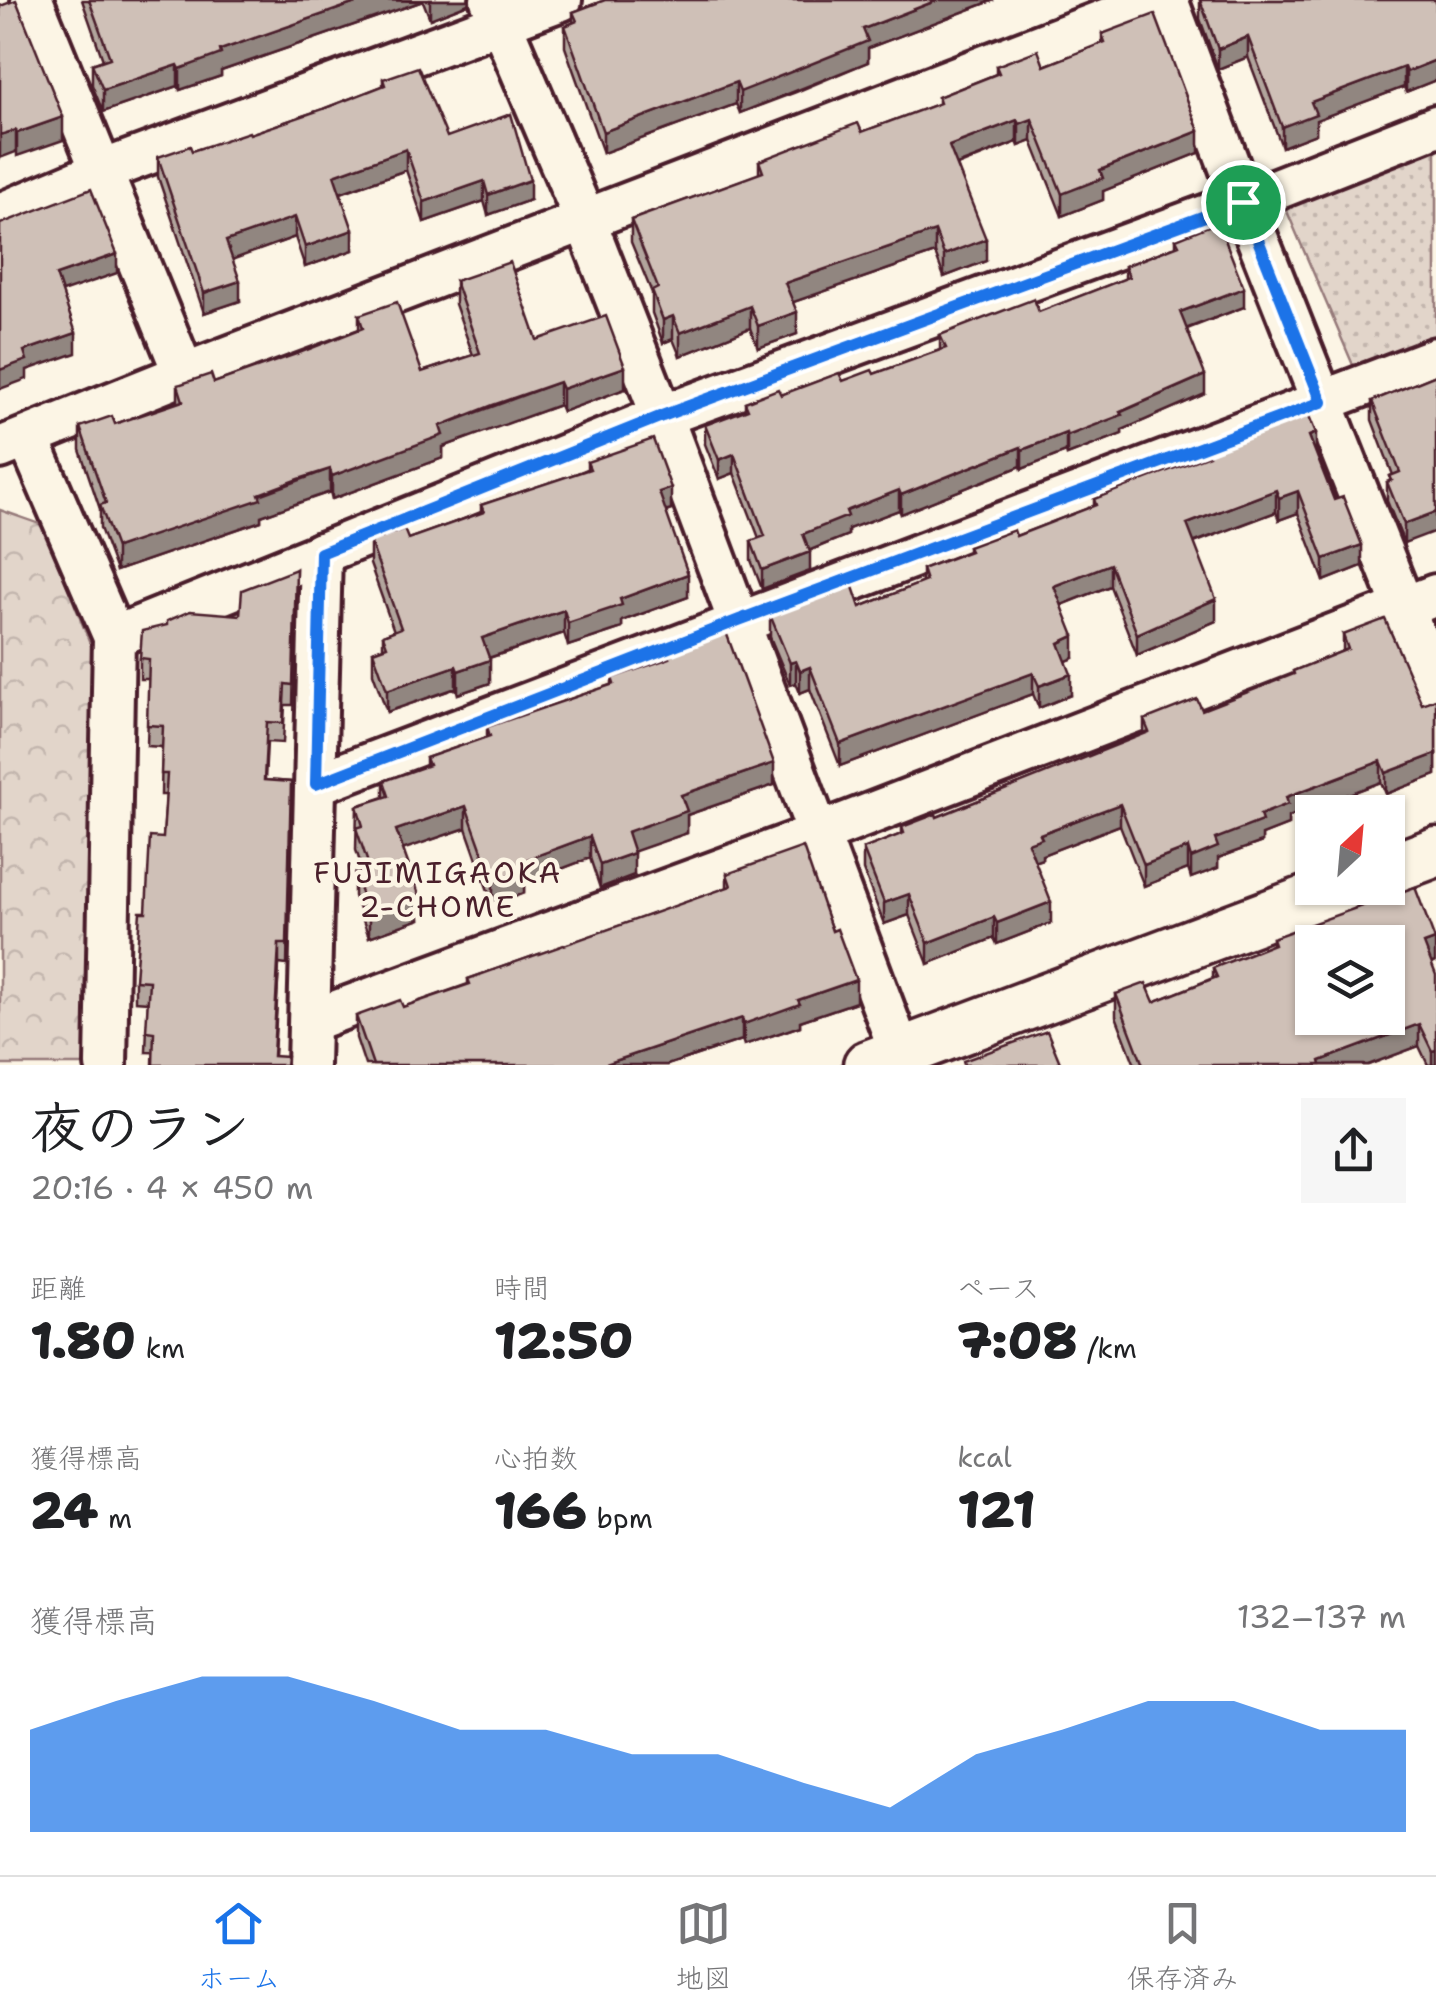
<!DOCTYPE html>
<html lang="ja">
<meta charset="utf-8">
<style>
body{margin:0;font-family:"Shantell Sans","Klee One",sans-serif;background:#f6f6f6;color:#202124;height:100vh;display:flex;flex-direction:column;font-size:38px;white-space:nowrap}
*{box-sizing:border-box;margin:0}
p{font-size:32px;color:#757577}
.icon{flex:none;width:55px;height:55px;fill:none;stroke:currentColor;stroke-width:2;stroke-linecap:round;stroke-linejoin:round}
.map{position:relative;height:1065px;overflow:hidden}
.side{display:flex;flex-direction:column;background:#fff;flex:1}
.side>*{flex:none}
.needle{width:65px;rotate:26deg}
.controls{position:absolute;left:1295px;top:795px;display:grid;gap:20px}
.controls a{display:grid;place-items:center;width:110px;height:110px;border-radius:0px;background:#fff;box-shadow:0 2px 8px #0004;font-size:50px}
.pin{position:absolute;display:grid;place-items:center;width:85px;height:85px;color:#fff;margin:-42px;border:5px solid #fff;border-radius:50%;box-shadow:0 2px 10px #0007}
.round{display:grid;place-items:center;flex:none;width:105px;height:105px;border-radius:0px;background:#f6f6f6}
.head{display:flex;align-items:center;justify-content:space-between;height:170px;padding:0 30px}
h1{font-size:55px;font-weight:800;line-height:75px}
.stats{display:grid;grid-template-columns:repeat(3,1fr);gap:15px;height:170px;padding:10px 30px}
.stats div{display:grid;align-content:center}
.stats b{font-size:50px;font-weight:800}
.stats small{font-size:28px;font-weight:400}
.stats p{font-size:28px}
.chart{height:280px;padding:20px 30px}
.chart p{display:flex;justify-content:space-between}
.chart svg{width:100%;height:180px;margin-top:10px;fill:#1a73e8;opacity:.7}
.menu{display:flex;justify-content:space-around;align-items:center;height:140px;border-top:2px solid #e0e0e0;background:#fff;font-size:28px;color:#757577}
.menu a{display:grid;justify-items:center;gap:5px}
.menu .on{color:#1a73e8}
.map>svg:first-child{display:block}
.forest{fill:url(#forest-crowns);stroke:#967a7a;stroke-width:2.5}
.park{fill:url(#park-dots);stroke:#967a7a;stroke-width:2.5}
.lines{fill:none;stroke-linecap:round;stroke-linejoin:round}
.minor-casing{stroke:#4a1f2b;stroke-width:48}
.tertiary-casing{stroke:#4a1f2b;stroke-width:55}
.minor{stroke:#fcf5e5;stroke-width:40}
.tertiary{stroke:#fcf5e5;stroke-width:48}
.wall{fill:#b2a59d;stroke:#4a1f2b;stroke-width:2.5}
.shaded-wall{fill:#918680;stroke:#4a1f2b;stroke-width:2.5}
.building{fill:#cfc0b7;stroke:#4a1f2b;stroke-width:2.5;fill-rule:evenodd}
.route-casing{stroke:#fff;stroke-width:20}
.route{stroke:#1a73e8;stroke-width:12}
.labels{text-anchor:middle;stroke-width:9;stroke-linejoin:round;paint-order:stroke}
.neighbourhood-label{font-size:30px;letter-spacing:2.5px;fill:#4a1f2b;stroke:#fcf5e5}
</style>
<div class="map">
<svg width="1436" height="1065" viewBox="0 0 1436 1065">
<defs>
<pattern id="forest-crowns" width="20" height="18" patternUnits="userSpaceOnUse" patternTransform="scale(2.5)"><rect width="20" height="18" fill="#e2d5ca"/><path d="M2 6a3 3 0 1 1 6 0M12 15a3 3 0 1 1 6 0" fill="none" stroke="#c3b6ae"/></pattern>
<pattern id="park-dots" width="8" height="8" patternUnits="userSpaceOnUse" patternTransform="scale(2.5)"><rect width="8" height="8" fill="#e2d5ca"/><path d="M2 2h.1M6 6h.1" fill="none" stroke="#c3b6ae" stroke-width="1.8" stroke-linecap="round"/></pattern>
</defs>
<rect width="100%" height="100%" fill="#fcf5e5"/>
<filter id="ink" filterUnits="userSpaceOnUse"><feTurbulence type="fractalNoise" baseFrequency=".01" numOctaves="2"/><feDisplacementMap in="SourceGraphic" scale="20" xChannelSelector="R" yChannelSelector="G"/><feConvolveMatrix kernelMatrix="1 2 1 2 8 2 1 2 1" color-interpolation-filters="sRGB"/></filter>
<g filter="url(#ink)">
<!-- forest -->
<polygon class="forest" points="0,510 43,525 94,653 85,1065 0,1065"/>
<!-- park -->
<polygon class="park" points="1436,126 1436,358 1362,386 1277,188"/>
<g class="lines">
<defs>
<g id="minor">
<polyline points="32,0 184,374"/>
<polyline points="491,0 585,220 662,416 905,1065"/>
<polyline points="1167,0 1243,202 1436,689"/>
<polyline points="0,214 102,171 561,0"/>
<polyline points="28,438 114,637 106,1065"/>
<polyline points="0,448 184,374 1157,0"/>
<polyline points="114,637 662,416 1243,202 1436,126"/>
<polyline points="316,784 1436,358"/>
<polyline points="310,1021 818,834 1436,595"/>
<polyline points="308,1065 321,553"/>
</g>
<g id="tertiary">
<polyline points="1388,870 1436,852"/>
<polyline points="868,1065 1340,888"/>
</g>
</defs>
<!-- minor casing -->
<use href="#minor" class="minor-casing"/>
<!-- tertiary casing -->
<use href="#tertiary" class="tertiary-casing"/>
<!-- minor -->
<use href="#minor" class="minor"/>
<!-- tertiary -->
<use href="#tertiary" class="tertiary"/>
</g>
<!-- wall -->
<g class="wall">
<polygon points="82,0 469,0 468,4 430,19 423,1 221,71 221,76 180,90 178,86 103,112 92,85 92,64 103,60"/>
<polygon points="605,0 994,0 868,48 868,62 796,92 740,113 736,104 603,153 565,47 565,26 573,23 573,12"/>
<polygon points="1200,0 1436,0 1436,80 1406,92 1404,87 1316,120 1316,134 1282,147 1248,57 1218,69 1200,19"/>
<polygon points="1102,34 1199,153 1103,191 1103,200 1062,216 1032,141 1019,146 1017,142 957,166 986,261 944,277 935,253 793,302 797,334 758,348 750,328 680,356 673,339 663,343 652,313 652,293 631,242 631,220 759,174 759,161 862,132 938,104 938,97 996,74 996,66 1044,66 1102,44"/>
<polygon points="383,79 447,137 530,200 488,215 484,201 424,222 406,170 341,193 353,250 305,267 295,237 232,259 240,301 204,313 158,177 158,157 192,151 250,134 323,109 383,86"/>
<polygon points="1176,239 1244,307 1187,329 1205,394 1122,430 1122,434 1067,455 1066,452 1022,469 1021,466 901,514 899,510 848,529 848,535 809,551 810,571 762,589 751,560 751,541 759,538 734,473 719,479 705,444 705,425 745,410 745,402 874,374 940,350 940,335 1039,312 1125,279 1125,266 1176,246"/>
<polygon points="455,281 537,340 625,389 562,412 559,405 493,428 443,447 443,458 332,499 330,492 299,502 261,516 261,521 116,571 100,528 100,509 80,450 80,427 115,424 178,402 178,385 214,383 359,329 359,315 422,372 473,355 455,304"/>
<polygon points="1436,375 1404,543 1387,501 1387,482 1390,481 1390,476 1393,475 1372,420 1372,401"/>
<polygon points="1207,450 1316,453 1362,566 1324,581 1298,513 1279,520 1276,512 1194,543 1216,621 1137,655 1110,586 1062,605 1074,658 1066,661 1071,695 1039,708 1033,694 840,766 810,689 800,693 796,683 790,685 770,637 770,615 860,607 922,583 922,569 968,551 968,547 1016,536 1094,506 1094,499 1207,456"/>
<polygon points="587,462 671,510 666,512 688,597 622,621 622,628 568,646 564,633 489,658 490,683 458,694 456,688 387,712 373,673 373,651 383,647 383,635 394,631 370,564 370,541 408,539 481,513 481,505 587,470"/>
<polygon points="296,569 293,705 285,705 283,743 267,742 265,780 291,782 287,965 279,964 274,1056 146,1052 148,1002 135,1001 135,980 146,912 163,838 166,795 161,795 162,747 147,746 149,679 140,679 140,658 240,615"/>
<polygon points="1343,635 1422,704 1436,699 1436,775 1386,794 1381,782 1288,817 1288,825 1262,835 1262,842 1218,858 1218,868 1191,878 1188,869 1144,886 1120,825 1042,855 1042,859 1035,861 1051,923 997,944 994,938 928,964 909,915 884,924 863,870 863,849 902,834 902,827 937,817 1144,734 1144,720 1202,710 1293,674 1293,671 1343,651"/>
<polygon points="668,653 774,785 687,815 687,833 633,851 634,875 600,888 590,858 524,883 524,893 493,905 466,828 403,849 420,919 369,937 354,896 354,874 363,871 356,850 357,806 384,797 384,781 426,766 426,758 487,737 487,727 612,685 612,678 668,658"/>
<polygon points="727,874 856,1002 800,1021 800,1026 744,1045 742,1040 667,1065 365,1065 356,1038 356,1016 403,1007 468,984 468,979 727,888"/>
<polygon points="1272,938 1435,962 1431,963 1436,1065 1428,1065 1419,1046 1368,1065 1135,1065 1116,1016 1116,994 1154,1002 1213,978 1213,968 1272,945"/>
</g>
<!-- shaded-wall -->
<g class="shaded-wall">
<polygon points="364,0 423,1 221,71 221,76 180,90 180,69 220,50"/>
<polygon points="430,0 469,0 468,4 430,19"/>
<polygon points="938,0 994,0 868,48 868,62 740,113 740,92 863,29"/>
<polygon points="1248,37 1248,57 1218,69 1218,49"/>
<polygon points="1436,60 1436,80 1406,92 1406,72"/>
<polygon points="178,65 178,86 103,112 103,90"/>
<polygon points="1404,67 1404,87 1316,120 1316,134 1282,147 1282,127 1311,102"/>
<polygon points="736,82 736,104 603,153 603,132"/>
<polygon points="63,117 63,140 17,156 17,133"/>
<polygon points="1032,119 1032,141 1019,146 1019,124"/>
<polygon points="1017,120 1017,142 949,168 949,146"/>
<polygon points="16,130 16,152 0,158 0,135"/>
<polygon points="1199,131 1199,153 1103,191 1103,200 1062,216 1062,194 1100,170"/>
<polygon points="406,149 406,170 334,195 334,175"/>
<polygon points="530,180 530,200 488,215 488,195"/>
<polygon points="484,181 484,201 424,222 424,202"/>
<polygon points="295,217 295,237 226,262 226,241"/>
<polygon points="353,230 353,250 305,267 305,247"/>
<polygon points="935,231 935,253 785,305 785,283"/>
<polygon points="986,239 986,261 944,277 944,255"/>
<polygon points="117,254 117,273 56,294 56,275"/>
<polygon points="240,281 240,301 204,313 204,293"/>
<polygon points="1244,288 1244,307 1180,331 1180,312"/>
<polygon points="750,306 750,328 680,356 680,333"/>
<polygon points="797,312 797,334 758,348 758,326"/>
<polygon points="673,316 673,339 663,343 663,320"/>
<polygon points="76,333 76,353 27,370 27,379 0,389 0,370 24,351"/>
<polygon points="625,367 625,389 562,412 562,389"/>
<polygon points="1205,375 1205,394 1122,430 1122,434 1067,455 1067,436"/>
<polygon points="559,382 559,405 443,447 443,458 332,499 332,476 440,426"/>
<polygon points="1066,433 1066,452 1022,469 1022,450"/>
<polygon points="1316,433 1316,455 1309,436"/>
<polygon points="1021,447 1021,466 901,514 901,495"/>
<polygon points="734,454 734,473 719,479 719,460"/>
<polygon points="330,469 330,492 261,516 261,521 116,571 116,548"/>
<polygon points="671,488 671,510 659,514 659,492"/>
<polygon points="899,490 899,510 848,529 848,535 803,553 803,534 846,511"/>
<polygon points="1276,490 1276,512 1187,545 1187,524"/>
<polygon points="1298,491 1298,513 1279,520 1279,498"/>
<polygon points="1436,512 1436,531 1404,543 1404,524"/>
<polygon points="1362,545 1362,566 1324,581 1324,559"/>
<polygon points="810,552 810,571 762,589 762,570"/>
<polygon points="1110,564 1110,586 1054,608 1054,586"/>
<polygon points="688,574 688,597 622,621 622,628 568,646 568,623 620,599"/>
<polygon points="1216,599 1216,621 1137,655 1137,634"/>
<polygon points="564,610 564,633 482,660 482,638"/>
<polygon points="1074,636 1074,658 1059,664 1059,643"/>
<polygon points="490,660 490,683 458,694 458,671"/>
<polygon points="796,661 796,683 790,685 790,663"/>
<polygon points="456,666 456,688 387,712 387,690"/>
<polygon points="810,667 810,689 800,693 800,671"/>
<polygon points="1033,673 1033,694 840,766 840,744"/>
<polygon points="1071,674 1071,695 1039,708 1039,686"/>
<polygon points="1436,754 1436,775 1386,794 1386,773"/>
<polygon points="1381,761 1381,782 1288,817 1288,825 1262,835 1262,842 1218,858 1218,868 1191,878 1191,858 1215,839 1260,815 1286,797"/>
<polygon points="774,763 774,785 687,815 687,833 627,854 627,832 681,795"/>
<polygon points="1120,804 1120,825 1042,855 1042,859 1028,864 1028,843 1040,834"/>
<polygon points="466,806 466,828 396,852 396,830"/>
<polygon points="590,836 590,858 524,883 524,893 493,905 493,882 520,862"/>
<polygon points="1188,848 1188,869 1144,886 1144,865"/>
<polygon points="634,853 634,875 600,888 600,865"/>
<polygon points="909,894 909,915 884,924 884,903"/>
<polygon points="420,897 420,919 369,937 369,915"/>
<polygon points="1051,902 1051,923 997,944 997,923"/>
<polygon points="994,917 994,938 928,964 928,943"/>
<polygon points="1435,940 1435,962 1424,966 1424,944"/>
<polygon points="279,944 279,964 273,1065"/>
<polygon points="856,980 856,1002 800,1021 800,1026 744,1045 744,1024 798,1000"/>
<polygon points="742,1018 742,1040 667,1065 603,1065"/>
<polygon points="1419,1024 1419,1046 1368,1065 1320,1065 1320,1061"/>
<polygon points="1436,1050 1436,1065 1432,1065 1432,1051"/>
</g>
<!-- building -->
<g class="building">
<polygon points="16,0 63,117 17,133 16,130 0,135 0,6"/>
<polygon points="89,0 364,0 220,50 221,54 180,69 178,65 103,90 92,64 110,58"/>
<polygon points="605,0 938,0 863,29 868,41 796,70 740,92 736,82 603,132 565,26 577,21 573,12"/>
<polygon points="1200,0 1436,0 1436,60 1406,72 1404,67 1311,102 1316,114 1282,127 1248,37 1218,49"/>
<polygon points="1155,14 1199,131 1100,170 1103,178 1062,194 1032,119 1019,124 1017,120 949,146 986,239 944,255 935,231 785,283 797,312 758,326 750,306 680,333 673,316 663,320 652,291 658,288 631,220 763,172 759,161 858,123 862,132 940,103 938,97 999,73 996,66 1038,50 1044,66 1105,42 1102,34"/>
<polygon points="418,67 447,137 511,114 530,180 488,195 484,181 424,202 406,149 334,175 353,230 305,247 295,217 226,241 240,281 204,293 158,157 190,146 192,151 249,132 250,134 323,109 385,85 383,79"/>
<polygon points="91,189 117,254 56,275 76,333 24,351 27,360 0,370 0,224"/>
<polygon points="1218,222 1244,288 1180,312 1205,375 1120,412 1122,415 1067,436 1066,433 1022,450 1021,447 901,495 899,490 846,511 848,516 803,534 810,552 762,570 751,541 765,536 734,454 719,460 705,425 748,409 745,402 778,389 781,395 839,373 843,381 872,370 874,374 946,348 940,335 1034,299 1039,312 1129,277 1125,266 1179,245 1176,239"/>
<polygon points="510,262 537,340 606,316 625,367 562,389 559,382 493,405 440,426 443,435 332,476 330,469 299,479 259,494 261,499 116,548 100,505 106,503 80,427 112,416 115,424 183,401 178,385 211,374 214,383 299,353 363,328 359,315 397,302 422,372 480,353 455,281"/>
<polygon points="1436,375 1436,512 1404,524 1387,482 1392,480 1390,476 1400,472 1372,401"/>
<polygon points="1307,411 1316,433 1309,436 1334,500 1343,497 1362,545 1324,559 1298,491 1279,498 1276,490 1213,514 1187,524 1216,599 1137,634 1110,564 1054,586 1074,636 1059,643 1071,674 1039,686 1033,673 840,744 810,667 800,671 796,661 790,663 770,615 852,584 860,607 926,581 922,569 970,551 968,547 1014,530 1016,536 1096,505 1094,499 1209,455 1207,450"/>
<polygon points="653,439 671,488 659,492 688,574 620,599 622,605 568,623 564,610 482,638 490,660 458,671 456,666 387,690 373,651 387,646 383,635 401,628 370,541 404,529 408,539 484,512 481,505 590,469 587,462"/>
<polygon points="296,569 293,685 285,684 283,723 267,722 264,780 291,782 287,944 279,944 273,1056 287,1057 286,1065 153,1065 154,1032 146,1031 149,981 135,980 140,912 146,912 150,837 163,838 167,774 161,774 163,726 147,725 149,659 140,658 142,631 167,625 167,621 190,611 240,615 242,590"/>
<polygon points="1385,619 1422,704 1436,699 1436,754 1386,773 1381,761 1286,797 1288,804 1260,815 1262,821 1215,839 1218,847 1191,858 1188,848 1144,865 1120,804 1040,834 1042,838 1028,843 1051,902 997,923 994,917 928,943 909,894 884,903 863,849 904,833 902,827 936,814 937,817 1149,732 1144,720 1197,699 1202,710 1294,674 1293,671 1348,649 1343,635"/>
<polygon points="726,632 774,763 681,795 687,811 627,832 634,853 600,865 590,836 520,862 524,871 493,882 466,806 396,830 420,897 369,915 354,874 370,869 356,828 363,826 357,806 389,796 384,781 429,765 426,758 490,736 487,727 614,684 612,678 670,658 668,653"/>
<polygon points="803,847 832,931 837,929 856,980 798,1000 800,1004 744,1024 742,1018 603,1065 373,1065 356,1016 400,1000 403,1007 470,984 468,979 731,886 727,874"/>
<path d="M1415 887 1435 940 1424 944 1436 975V1050L1432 1051 1419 1024 1320 1061 1321 1065H1143L1116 994 1146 983 1154 1002 1217 977 1213 968 1274 944 1272 938ZM1312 942H1388V1018H1312Z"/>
<polygon points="1047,1031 1061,1065 964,1065 963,1061"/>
</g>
</g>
<g class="lines" filter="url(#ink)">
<defs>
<polygon id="route" points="1243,202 1322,402 739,620 316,784 321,553 662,416"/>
</defs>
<!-- route casing -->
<use href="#route" class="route-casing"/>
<!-- route -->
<use href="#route" class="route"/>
</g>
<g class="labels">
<!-- neighbourhood labels -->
<g class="neighbourhood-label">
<text x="438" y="883">FUJIMIGAOKA<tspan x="438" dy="34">2-CHOME</tspan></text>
</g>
</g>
</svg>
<div class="controls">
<a><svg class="needle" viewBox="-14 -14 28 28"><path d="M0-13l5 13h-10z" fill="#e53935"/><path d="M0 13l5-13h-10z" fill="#757577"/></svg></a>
<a><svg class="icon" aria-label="layers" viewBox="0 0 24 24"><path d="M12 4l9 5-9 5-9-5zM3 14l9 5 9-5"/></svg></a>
</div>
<div class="pin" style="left:1243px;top:202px;background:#1e9e55"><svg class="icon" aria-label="arrive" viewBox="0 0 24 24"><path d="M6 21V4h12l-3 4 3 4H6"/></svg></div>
</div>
<section class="side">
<div class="head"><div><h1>夜のラン</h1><p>20:16 · 4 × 450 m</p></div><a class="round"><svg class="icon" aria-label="share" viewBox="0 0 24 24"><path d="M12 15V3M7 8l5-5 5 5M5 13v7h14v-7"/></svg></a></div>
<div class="stats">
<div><p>距離</p><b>1.80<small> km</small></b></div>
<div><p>時間</p><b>12:50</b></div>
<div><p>ペース</p><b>7:08<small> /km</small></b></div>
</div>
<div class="stats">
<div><p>獲得標高</p><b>24<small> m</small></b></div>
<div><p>心拍数</p><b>166<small> bpm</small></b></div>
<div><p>kcal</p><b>121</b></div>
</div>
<div class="chart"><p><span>獲得標高</span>132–137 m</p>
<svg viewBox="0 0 160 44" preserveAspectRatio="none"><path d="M0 44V19L10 12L20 6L30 6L40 12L50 19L60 19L70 25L80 25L90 32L100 38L110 25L120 19L130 12L140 12L150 19L160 19V44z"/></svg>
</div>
</section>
<nav class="menu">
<a class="on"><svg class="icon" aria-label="home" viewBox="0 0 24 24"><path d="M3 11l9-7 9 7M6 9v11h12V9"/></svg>ホーム</a>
<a><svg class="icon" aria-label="map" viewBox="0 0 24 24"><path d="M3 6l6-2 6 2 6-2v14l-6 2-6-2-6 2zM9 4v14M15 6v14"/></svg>地図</a>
<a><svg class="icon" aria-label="saved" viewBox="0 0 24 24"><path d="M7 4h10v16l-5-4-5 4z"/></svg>保存済み</a>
</nav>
